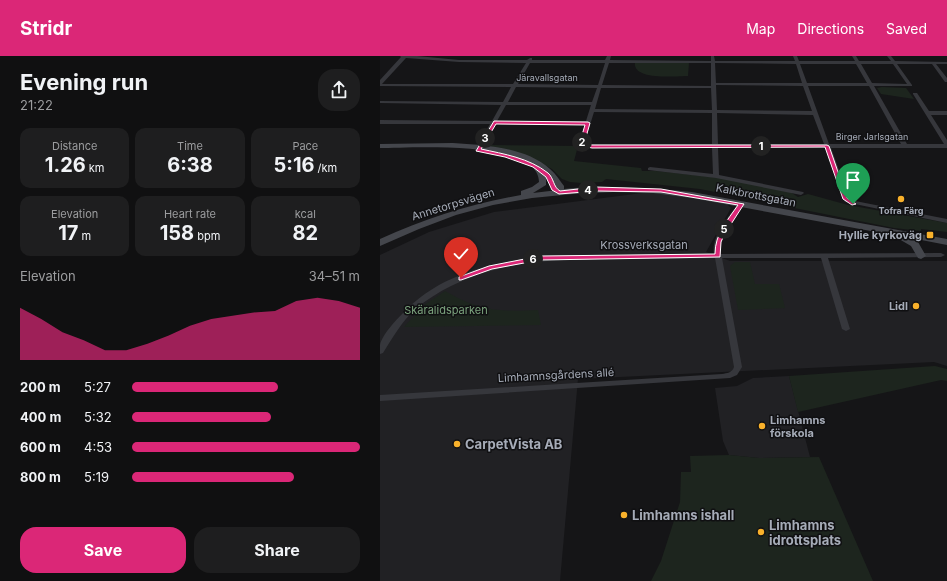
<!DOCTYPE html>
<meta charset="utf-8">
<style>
body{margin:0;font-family:Inter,sans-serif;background:#1e1e1f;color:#f1f3f6;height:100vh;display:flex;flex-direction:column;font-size:15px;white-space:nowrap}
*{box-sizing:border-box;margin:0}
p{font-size:13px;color:#9c9d9f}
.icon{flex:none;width:22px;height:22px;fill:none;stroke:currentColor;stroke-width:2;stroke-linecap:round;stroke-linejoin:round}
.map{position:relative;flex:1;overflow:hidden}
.side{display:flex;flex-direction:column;background:#101011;width:380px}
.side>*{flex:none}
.pin{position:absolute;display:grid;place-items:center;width:34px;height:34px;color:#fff;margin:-41px -17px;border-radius:50% 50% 50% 0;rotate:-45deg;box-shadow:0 0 4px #0007}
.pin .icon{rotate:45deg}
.km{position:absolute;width:20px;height:20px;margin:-10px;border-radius:50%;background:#222;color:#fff;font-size:11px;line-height:20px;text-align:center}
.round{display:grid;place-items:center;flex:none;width:42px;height:42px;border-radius:16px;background:#1e1e1f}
.summary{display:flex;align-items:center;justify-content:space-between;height:68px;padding:0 20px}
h1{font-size:22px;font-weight:700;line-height:30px}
.metrics{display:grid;grid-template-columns:repeat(3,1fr);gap:6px;height:68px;padding:4px 20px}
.metrics div{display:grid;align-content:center;border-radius:10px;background:#1e1e1f;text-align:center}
.metrics b{font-size:20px;font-weight:700}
.metrics small{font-size:11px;font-weight:400}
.metrics p{font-size:11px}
.chart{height:112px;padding:8px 20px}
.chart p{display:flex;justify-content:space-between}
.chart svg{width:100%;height:72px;margin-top:4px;fill:#db2777;opacity:.7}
.action{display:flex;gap:8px;margin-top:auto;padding:8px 20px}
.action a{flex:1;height:46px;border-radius:16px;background:#db2777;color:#fff;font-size:16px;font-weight:700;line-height:46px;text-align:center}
.action a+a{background:#1e1e1f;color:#f1f3f6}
ul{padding:0 20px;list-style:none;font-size:13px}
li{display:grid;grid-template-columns:64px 48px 1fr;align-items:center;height:30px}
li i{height:10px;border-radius:5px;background:#db2777}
header{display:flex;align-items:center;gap:24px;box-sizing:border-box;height:56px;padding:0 20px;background:#db2777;color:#fff}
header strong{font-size:19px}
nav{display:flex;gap:22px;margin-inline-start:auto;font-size:14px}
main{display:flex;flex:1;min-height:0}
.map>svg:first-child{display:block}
.built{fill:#212124}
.green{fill:#1d251e}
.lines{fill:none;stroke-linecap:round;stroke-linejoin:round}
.street{fill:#36373c;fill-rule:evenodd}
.secondary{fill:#44464c;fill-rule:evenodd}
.route{fill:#db2777;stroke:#fff}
.poi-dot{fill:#f9b12b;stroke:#101012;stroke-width:1.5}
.labels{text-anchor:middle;stroke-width:3;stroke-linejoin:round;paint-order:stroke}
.far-street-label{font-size:9px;fill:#a6acb8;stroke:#101012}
.far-poi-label{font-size:9px;font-weight:bold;fill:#a6acb8;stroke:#101012}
.street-label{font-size:11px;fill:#a6acb8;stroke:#101012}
.poi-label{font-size:11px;font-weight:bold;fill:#a6acb8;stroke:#101012;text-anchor:end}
.park-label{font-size:11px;fill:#7ca37e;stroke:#101012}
.near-poi-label{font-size:13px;font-weight:bold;fill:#a6acb8;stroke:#101012;text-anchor:start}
</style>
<header>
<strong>Stridr</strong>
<nav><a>Map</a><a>Directions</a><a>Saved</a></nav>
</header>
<main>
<section class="side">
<div class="summary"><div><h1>Evening run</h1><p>21:22</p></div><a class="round"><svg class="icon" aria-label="share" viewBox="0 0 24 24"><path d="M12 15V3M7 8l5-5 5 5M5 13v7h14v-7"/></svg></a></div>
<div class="metrics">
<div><p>Distance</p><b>1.26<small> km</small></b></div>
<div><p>Time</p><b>6:38</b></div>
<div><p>Pace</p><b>5:16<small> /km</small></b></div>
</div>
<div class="metrics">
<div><p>Elevation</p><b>17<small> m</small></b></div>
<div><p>Heart rate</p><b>158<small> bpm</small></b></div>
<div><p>kcal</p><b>82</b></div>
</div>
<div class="chart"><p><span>Elevation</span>34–51 m</p>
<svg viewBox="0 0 160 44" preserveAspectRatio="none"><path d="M0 44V12L10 19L20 27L30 32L40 38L50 38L60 34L70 29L80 23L90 19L100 17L110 15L120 14L130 8L140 6L150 8L160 12V44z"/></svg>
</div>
<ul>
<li><b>200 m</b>5:27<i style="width:64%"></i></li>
<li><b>400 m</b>5:32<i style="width:61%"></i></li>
<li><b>600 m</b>4:53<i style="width:100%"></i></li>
<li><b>800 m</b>5:19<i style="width:71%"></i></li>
</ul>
<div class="action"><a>Save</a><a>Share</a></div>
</section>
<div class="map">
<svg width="567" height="525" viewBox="0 0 567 525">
<rect width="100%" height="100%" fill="#151517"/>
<!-- built -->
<g class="built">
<polygon points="278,135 345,146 351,152 326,196 350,205 567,205 567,310 554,306 198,323 180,525 0,525 0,199 49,176 114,156"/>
<polygon points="409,320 430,401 379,402 349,399 343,385 335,332 357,330 373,322"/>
</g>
<!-- green -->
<g class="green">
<path d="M255 6 309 7 308 20C296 20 252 25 255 6Z"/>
<polygon points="502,31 526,32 534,43 501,38 497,32"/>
<polygon points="106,89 198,90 194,105 261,112 262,115 276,115 341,122 410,136 418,141 428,138 468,149 567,167 567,176 541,173 541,175 514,172 320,133 226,123 222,126 201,127 190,126 182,123 172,113 149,101"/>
<polygon points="355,206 370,206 375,228 399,228 405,252 358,254 350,210"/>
<path d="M65 235C100 255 119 256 158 254L161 269 24 271 44 249Z"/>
<polygon points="555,310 567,313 567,325 561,324 418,356 409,320"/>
<polygon points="349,399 379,402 439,401 493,525 271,525 281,505 300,446 301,416 311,416 310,400"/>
</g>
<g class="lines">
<!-- street -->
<g class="street">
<path d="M20 0H37L79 4H147L150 2H152V4H225L227 0H231L230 4 331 5V0H334L335 5H415L413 0H417L419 5H475L472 0H476L479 5H511L507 0H511L515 5 567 6V8H556L567 22V26H565L552 8H517L532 29V30H494L527 88H564L533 38V37H537L549 55H567V59H551L567 84V92H451L470 144 567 163V167L465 146 445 92H338L339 119 423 136 424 137 421 139 336 122 268 114V112L270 111 333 118 332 92H205L198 89 205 69 115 68 101 94 98 96 95 94 110 68H0V64L112 65 121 49 0 47V45L123 46 131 31 0 30V24L21 1ZM26 2 79 6 146 7 133 28H2ZM150 7H225L218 29 138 28ZM229 7H331V30L222 29ZM335 7 416 8 422 27H336ZM420 8H476L487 27H427ZM481 8H513L527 28 492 27ZM336 29 423 30 432 55 337 54ZM428 30H489L521 88H449ZM136 31 217 32 212 46H128ZM221 32H331L332 54 215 53ZM126 49H211L206 65H117ZM214 56 332 57V88H204ZM337 57 433 59 444 88H338Z"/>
<path d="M361 146 364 148C355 162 338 181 341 198L561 197 565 199 561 201 448 202 470 273 466 275 462 273 441 202H342L362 311 357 319 350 322 0 345V339L342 318C347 317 352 317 354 311L335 202C303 203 272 203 241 203 183 203 124 203 71 230 59 236 46 244 35 253 21 267 13 281 3 297L0 298C0 295 0 291 0 289 2 279 16 264 23 257 77 200 167 199 240 199 271 198 303 198 334 198 331 180 349 160 359 147Z"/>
</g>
<!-- secondary -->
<path class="secondary" d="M73 87C105 89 145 91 170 113 176 118 180 125 184 130V133C227 129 270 132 312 136L567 183V189L531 182 538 186 546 200 541 203 538 202 531 190 519 183 518 180 312 142 273 137 233 136 193 138 152 142 113 149 76 159 39 173 0 190V183C46 162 92 148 141 139V135L152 131 159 126C159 83 31 92 0 92V88ZM166 119 178 134 153 137 166 129Z"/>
</g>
<!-- route -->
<path class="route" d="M114 65 208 66 210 67 204 88 212 89H447L449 90 467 142 476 148 472 149 463 143 445 91 212 92 199 89 205 69 116 68 101 93C124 98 149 102 168 117 174 122 173 131 180 135L216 131 281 133 364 148 344 179 341 186 340 201 160 204 112 213 81 224H79V221L109 210 160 200 335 198C335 178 347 165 358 149L281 136 216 135 179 138 172 134 166 121 153 111 125 101 96 95Z"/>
<!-- markers -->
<g class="poi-dot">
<circle cx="521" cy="143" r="4"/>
<rect x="546" y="175" width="8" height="8" rx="2"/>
<circle cx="536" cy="250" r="4"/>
<circle cx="382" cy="370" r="4"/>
<circle cx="77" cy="388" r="4"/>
<circle cx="244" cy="459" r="4"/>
<circle cx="381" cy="476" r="4"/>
</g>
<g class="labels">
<!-- far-street labels -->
<g class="far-street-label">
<text x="167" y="25">Järavallsgatan</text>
<text x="492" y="84">Birger Jarlsgatan</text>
</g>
<!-- far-poi labels -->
<g class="far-poi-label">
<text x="521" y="158">Tofra Färg</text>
</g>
<!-- street labels -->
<g class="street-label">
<text transform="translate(376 139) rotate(11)" y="4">Kalkbrottsgatan</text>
<text transform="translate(73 148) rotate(-17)" y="4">Annetorpsvägen</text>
<text x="264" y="193">Krossverksgatan</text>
<text transform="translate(176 319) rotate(-3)" y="4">Limhamnsgårdens allé</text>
</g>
<!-- poi labels -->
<g class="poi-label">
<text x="542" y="183">Hyllie kyrkoväg</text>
<text x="528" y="254">Lidl</text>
<text x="390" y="368" text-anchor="start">Limhamns<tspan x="390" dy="13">förskola</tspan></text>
</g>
<!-- park labels -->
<g class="park-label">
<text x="66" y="258">Skäralidsparken</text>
</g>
<!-- near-poi labels -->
<g class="near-poi-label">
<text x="85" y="393">CarpetVista AB</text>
<text x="252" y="464">Limhamns ishall</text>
<text x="389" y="474">Limhamns<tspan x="389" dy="15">idrottsplats</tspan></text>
</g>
</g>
</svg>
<div class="pin" style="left:473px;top:148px;background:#1e9e55"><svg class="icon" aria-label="arrive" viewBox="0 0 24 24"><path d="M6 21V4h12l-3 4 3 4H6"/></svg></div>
<div class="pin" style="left:81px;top:222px;background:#d93025"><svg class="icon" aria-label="check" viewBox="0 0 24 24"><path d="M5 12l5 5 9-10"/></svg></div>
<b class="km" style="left:381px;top:90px">1</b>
<b class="km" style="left:202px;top:86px">2</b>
<b class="km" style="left:105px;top:82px">3</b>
<b class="km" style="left:208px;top:134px">4</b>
<b class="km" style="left:344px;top:173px">5</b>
<b class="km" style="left:153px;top:203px">6</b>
</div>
</main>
